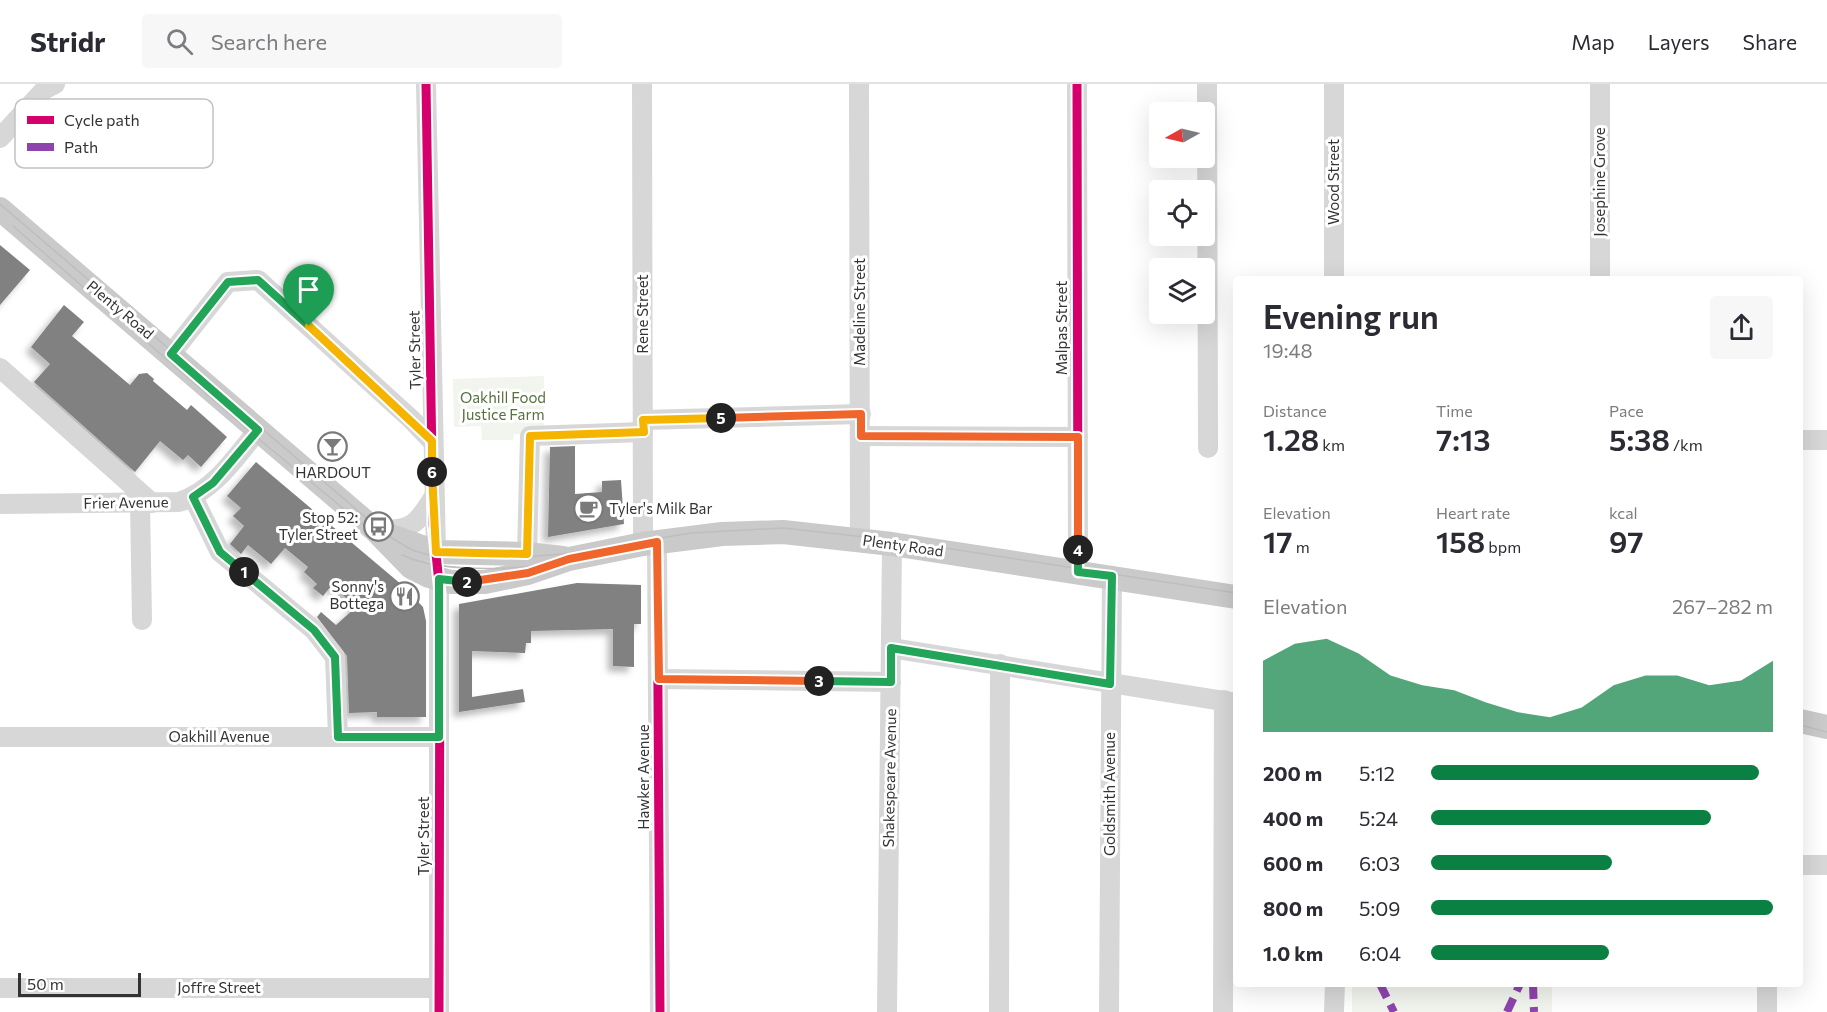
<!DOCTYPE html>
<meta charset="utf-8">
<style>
body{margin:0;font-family:Commissioner,sans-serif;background:#f7f7f7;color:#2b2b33;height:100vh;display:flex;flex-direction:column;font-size:22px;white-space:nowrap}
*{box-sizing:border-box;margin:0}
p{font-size:20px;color:#7c7c81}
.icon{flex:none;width:33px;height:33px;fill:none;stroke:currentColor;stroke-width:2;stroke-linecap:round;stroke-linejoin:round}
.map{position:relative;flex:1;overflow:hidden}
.panel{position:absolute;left:1233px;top:192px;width:570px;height:711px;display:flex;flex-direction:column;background:#fff;border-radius:6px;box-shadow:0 6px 24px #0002}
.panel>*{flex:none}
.needle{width:39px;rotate:262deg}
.fabs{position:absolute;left:1149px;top:18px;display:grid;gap:12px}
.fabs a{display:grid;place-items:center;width:66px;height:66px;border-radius:6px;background:#fff;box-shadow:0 6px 24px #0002;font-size:30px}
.scale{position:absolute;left:18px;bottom:15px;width:123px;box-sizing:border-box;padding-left:6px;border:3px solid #333;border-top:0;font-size:16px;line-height:21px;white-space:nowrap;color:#333;-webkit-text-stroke:4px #fff;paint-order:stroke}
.pin{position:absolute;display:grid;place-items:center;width:51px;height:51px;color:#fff;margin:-62px -26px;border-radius:50% 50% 50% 0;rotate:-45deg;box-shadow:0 0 6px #0007}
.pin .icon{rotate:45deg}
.km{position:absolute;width:30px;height:30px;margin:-15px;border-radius:50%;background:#222;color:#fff;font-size:16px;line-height:30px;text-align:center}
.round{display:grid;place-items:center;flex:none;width:63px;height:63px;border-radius:6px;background:#f7f7f7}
.headline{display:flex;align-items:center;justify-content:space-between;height:102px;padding:0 30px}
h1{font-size:33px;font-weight:600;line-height:45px}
.figures{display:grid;grid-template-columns:repeat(3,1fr);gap:9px;height:102px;padding:6px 30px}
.figures div{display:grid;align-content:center}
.figures b{font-size:30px;font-weight:600}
.figures small{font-size:16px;font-weight:400}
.figures p{font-size:16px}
.chart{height:168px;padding:12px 30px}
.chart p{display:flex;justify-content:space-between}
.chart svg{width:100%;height:108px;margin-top:6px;fill:#0b8043;opacity:.7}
ul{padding:0 30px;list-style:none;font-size:20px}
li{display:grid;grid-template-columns:96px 72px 1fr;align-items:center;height:45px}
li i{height:15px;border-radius:8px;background:#0b8043}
header{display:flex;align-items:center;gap:36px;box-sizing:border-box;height:84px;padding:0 30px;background:#fff;border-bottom:2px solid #e1e1e2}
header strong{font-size:28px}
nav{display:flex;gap:33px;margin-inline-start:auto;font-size:21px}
.search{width:420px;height:54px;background:#f7f7f7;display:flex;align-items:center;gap:15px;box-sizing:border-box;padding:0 21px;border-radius:6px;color:#7c7c81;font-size:22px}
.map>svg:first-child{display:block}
.green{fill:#f1f5ed}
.building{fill:#818181;filter:url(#shadow)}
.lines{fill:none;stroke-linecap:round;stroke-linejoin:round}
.minor{stroke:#d7d7d7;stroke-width:20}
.major{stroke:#cacaca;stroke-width:24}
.tram{stroke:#bebebe;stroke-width:1.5}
.quiet{stroke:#8e44ad;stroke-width:8;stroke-dasharray:15 8;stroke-linecap:butt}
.cycleway-casing{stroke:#fff;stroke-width:13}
.cycleway{stroke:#d6006c;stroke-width:9}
.split-1-casing{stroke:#fff;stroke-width:12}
.split-2-casing{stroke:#fff;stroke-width:12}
.split-3-casing{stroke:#fff;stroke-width:12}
.split-4-casing{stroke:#fff;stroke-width:12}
.split-5-casing{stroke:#fff;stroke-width:12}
.split-6-casing{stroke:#fff;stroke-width:12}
.split-7-casing{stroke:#fff;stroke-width:12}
.split-1{stroke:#22a559;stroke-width:8}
.split-2{stroke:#22a559;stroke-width:8}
.split-3{stroke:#f0652b;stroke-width:8}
.split-4{stroke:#22a559;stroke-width:8}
.split-5{stroke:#f0652b;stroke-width:8}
.split-6{stroke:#f5b400;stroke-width:8}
.split-7{stroke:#f5b400;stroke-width:8}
.labels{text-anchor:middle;stroke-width:6;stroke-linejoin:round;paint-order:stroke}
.street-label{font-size:15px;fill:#333;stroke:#fff}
.park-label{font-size:15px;fill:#56703f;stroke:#fff}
.poi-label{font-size:15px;fill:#333;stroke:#fff;text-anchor:end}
.key{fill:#fff;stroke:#c2c2c2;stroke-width:1.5}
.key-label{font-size:16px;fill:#333}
</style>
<header>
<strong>Stridr</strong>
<div class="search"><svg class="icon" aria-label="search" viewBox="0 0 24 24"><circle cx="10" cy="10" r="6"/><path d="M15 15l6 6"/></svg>Search here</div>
<nav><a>Map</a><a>Layers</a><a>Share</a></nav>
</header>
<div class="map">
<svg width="1827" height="928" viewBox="0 0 1827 928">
<defs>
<filter id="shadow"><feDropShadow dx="-5.5" dy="5.5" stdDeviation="3" flood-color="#0004"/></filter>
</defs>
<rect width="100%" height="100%" fill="#fff"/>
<!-- green -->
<g class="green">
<polygon points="544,292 544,350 514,350 513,356 482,356 481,342 454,343 453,295"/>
<rect x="1352" y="900" width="200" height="28"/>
</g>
<!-- building -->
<g class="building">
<polygon points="0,161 30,186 0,221"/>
<polygon points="64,221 84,238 72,252 130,301 139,290 147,289 154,295 153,297 187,326 191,321 227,353 201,383 188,371 183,376 160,357 135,388 34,298 50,280 31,263"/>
<polygon points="575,362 575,410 602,408 602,397 621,396 624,440 548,453 550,363"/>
<polygon points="256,378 402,501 423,523 426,537 426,633 377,633 377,628 349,629 347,572 317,533 321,528 336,541 356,523 332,501 323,512 313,504 317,500 304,488 308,483 285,464 271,480 248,461 241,470 230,460 244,442 233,432 241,424 227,412"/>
<polygon points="577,499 641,501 641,540 634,540 634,583 613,582 613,545 531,547 531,559 526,559 525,569 472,567 472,613 523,605 525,618 459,628 459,520"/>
</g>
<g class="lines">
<!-- minor -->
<g class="minor">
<polyline points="426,0 436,468"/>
<polyline points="642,0 643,460"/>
<polyline points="859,0 860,456"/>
<polyline points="1077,0 1078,488"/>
<polyline points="1207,0 1208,364"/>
<polyline points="1334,0 1334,195"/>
<polyline points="0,54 45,5 55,0"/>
<polyline points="1600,195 1600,0"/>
<polyline points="171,270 228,198 258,196 412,336 432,357"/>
<polyline points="0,284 152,419"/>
<polyline points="643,336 861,330"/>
<polyline points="861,352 1078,353"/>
<polyline points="1800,356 1827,356"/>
<polyline points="193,413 220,468 314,546 335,573 338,653"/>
<polyline points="140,419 142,536"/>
<path d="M0 420 179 418C214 407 236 373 258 346"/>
<path d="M381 446C412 446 417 440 433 414"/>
<polyline points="657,458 660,928"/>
<polyline points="527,470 530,352 643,348"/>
<polyline points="891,564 1236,619"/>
<polyline points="659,595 891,598"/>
<polyline points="0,653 439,653"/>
<polyline points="1800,781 1827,781"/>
<polyline points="0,904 439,904"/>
<polyline points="439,928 439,495"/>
<polyline points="887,928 892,460"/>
<polyline points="999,928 1000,580"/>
<polyline points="1109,928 1112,492"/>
<polyline points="1223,928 1224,616"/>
<polyline points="1334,928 1335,900"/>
<polyline points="1767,928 1767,900"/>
</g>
<!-- major -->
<g class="major">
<polyline points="0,125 375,446 411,483 429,492 451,498 485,498 528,489 569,475 643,460 722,450 783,448 892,460 1236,513"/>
<polyline points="380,448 436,468 527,470 563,474"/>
<polyline points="1800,637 1827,643"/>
</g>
<!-- tram -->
<g class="tram">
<polyline points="0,120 385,450 412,466 436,473 526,473 562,470 691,449 783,444 893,456 1236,509"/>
<polyline points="13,142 254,351 378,453"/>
<path d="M402 471C445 491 527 485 574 477"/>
<polyline points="1800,641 1827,648"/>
</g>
<!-- quiet -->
<g class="quiet">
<polyline points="1380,900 1394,928"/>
<polyline points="1533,900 1534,928"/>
<polyline points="1507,928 1520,900"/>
</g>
<defs>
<g id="cycleway">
<polyline points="426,0 433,440 440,509 439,928"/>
<polyline points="1077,0 1078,488"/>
<polyline points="657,458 660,928"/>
</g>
</defs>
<!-- cycleway casing -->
<use href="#cycleway" class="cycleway-casing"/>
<!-- cycleway -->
<use href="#cycleway" class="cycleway"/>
</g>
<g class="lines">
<defs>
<polyline id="split-1" points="244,488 220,468 193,413 213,399 258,346 171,270 228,198 258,196 309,242"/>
<polyline id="split-2" points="244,488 314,546 335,573 338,653 439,653 439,495 467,498"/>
<polyline id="split-3" points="467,498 528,489 569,475 657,458 659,595 819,597"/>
<polyline id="split-4" points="819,597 891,598 891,564 1110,600 1112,492 1078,488 1078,466"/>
<polyline id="split-5" points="721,334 861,330 861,352 1078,353 1078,466"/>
<polyline id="split-6" points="432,388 436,468 527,470 530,352 644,348 643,336 721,334"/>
<polyline id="split-7" points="309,242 432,357 432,388"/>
</defs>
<!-- split-1 casing -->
<use href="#split-1" class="split-1-casing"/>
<!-- split-2 casing -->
<use href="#split-2" class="split-2-casing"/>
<!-- split-3 casing -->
<use href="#split-3" class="split-3-casing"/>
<!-- split-4 casing -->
<use href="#split-4" class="split-4-casing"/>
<!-- split-5 casing -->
<use href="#split-5" class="split-5-casing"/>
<!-- split-6 casing -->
<use href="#split-6" class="split-6-casing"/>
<!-- split-7 casing -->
<use href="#split-7" class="split-7-casing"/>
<!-- split-1 -->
<use href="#split-1" class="split-1"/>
<!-- split-2 -->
<use href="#split-2" class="split-2"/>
<!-- split-3 -->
<use href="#split-3" class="split-3"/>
<!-- split-4 -->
<use href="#split-4" class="split-4"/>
<!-- split-5 -->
<use href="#split-5" class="split-5"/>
<!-- split-6 -->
<use href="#split-6" class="split-6"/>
<!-- split-7 -->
<use href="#split-7" class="split-7"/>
</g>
<!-- icons -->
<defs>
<symbol id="bar-ring" viewBox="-11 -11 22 22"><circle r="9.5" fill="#fff" stroke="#7a7a7a" stroke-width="1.5"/><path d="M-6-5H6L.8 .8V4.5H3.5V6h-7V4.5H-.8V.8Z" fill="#7a7a7a"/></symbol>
<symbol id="cafe-ring" viewBox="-11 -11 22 22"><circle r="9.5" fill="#fff" stroke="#7a7a7a" stroke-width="1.5"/><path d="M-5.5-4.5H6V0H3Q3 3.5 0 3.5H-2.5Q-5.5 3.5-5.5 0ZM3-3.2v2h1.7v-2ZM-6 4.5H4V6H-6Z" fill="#7a7a7a"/></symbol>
<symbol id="bus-ring" viewBox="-11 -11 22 22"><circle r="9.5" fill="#fff" stroke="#7a7a7a" stroke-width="1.5"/><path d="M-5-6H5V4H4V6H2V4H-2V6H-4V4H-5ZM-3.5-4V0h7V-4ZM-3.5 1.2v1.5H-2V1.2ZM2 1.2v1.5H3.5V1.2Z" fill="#7a7a7a"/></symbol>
<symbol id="restaurant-ring" viewBox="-11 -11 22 22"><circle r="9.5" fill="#fff" stroke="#7a7a7a" stroke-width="1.5"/><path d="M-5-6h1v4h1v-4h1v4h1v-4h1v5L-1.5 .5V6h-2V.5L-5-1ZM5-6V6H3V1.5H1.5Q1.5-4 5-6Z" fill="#7a7a7a"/></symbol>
</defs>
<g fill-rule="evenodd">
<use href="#bar-ring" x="316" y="346" width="33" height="33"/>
<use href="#cafe-ring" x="572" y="408" width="33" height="33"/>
<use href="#bus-ring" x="362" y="426" width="33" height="33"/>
<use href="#restaurant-ring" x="388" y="496" width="33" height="33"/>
</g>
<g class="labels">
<!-- street labels -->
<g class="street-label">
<text transform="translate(1334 98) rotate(-90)" y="5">Wood Street</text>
<text transform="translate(1600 98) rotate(-90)" y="5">Josephine Grove</text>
<text transform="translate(120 226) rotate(40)" y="5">Plenty Road</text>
<text transform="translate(860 228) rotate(-90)" y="5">Madeline Street</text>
<text transform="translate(643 230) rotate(-90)" y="5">Rene Street</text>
<text transform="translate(1062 244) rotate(-90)" y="5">Malpas Street</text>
<text transform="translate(415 266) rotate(-91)" y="5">Tyler Street</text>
<text transform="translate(126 419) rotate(-1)" y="5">Frier Avenue</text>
<text transform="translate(903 462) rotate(8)" y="5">Plenty Road</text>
<text x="219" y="658">Oakhill Avenue</text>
<text transform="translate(644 693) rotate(-90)" y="5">Hawker Avenue</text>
<text transform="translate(890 694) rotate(-89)" y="5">Shakespeare Avenue</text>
<text transform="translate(1110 710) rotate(-90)" y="5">Goldsmith Avenue</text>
<text transform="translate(424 752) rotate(-90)" y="5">Tyler Street</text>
<text x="219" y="909">Joffre Street</text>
</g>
<!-- park labels -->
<g class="park-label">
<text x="503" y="319">Oakhill Food<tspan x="503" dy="17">Justice Farm</tspan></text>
</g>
<!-- poi labels -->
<g class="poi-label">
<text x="333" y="394" text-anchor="middle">HARDOUT</text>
<text x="609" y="430" text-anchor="start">Tyler's Milk Bar</text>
<text x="358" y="439">Stop 52:<tspan x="358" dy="17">Tyler Street</tspan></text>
<text x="384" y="508">Sonny's<tspan x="384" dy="17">Bottega</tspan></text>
</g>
</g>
<!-- legend -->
<rect x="15" y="15" width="198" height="69" rx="9" class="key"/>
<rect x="27" y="32" width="27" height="8" fill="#d6006c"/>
<rect x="27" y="59" width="27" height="8" fill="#8e44ad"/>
<g class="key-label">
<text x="64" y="42">Cycle path</text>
<text x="64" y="69">Path</text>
</g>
</svg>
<div class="fabs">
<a><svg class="needle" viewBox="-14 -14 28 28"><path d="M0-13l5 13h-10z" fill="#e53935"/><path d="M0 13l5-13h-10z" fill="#7c7c81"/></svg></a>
<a><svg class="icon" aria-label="locate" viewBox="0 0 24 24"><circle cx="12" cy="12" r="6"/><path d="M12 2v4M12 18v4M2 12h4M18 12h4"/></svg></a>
<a><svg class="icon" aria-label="layers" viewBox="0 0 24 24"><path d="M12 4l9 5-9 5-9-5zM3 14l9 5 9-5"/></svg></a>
</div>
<div class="scale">50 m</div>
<div class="pin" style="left:309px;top:242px;background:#1e9e55"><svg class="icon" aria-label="arrive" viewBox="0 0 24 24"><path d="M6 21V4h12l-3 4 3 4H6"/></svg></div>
<b class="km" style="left:244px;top:488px">1</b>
<b class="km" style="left:467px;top:498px">2</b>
<b class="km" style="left:819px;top:597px">3</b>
<b class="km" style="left:1078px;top:466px">4</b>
<b class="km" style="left:721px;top:334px">5</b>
<b class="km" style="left:432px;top:388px">6</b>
<section class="panel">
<div class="headline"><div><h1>Evening run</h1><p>19:48</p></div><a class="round"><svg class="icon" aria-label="share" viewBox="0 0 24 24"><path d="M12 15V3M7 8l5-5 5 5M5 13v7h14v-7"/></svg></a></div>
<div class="figures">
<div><p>Distance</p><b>1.28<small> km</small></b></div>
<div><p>Time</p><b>7:13</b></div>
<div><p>Pace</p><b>5:38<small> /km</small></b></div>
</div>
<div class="figures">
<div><p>Elevation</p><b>17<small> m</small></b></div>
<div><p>Heart rate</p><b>158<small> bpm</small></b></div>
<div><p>kcal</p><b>97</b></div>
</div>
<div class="chart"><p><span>Elevation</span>267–282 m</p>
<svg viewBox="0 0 160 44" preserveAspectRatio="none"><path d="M0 44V15L10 8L20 6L30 12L40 21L50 25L60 27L70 32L80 36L90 38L100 34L110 25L120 21L130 21L140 25L150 23L160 15V44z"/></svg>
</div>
<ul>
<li><b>200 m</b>5:12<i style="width:96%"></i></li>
<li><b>400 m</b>5:24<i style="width:82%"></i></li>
<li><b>600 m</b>6:03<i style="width:53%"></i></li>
<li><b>800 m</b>5:09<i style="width:100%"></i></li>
<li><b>1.0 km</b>6:04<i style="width:52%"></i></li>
</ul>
</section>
</div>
